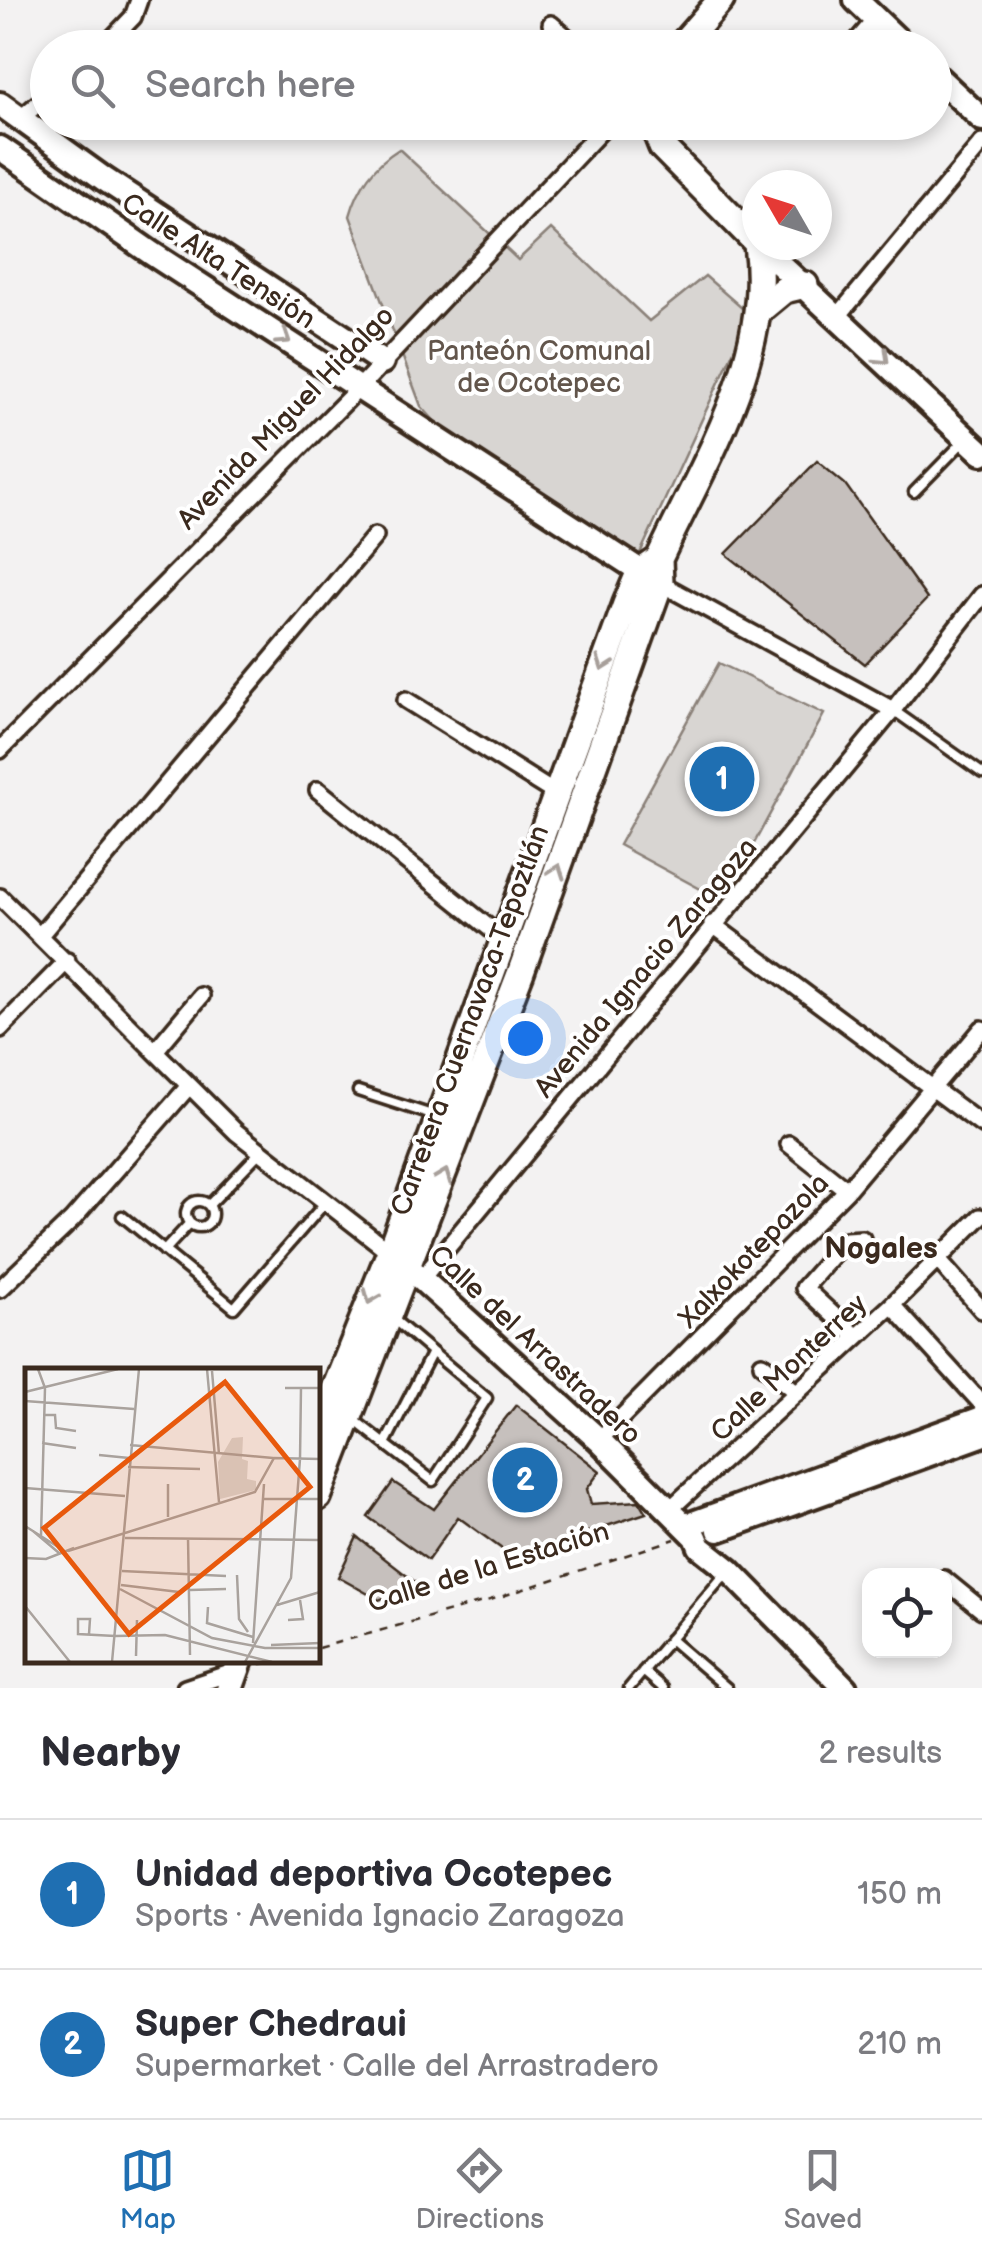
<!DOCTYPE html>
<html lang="en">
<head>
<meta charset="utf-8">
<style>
	:root { --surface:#fff; --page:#f7f7f7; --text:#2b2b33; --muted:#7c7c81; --line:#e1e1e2; --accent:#1f6fb2 }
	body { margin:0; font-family:"Balsamiq Sans",sans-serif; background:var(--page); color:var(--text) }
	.controls { position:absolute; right:30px; bottom:30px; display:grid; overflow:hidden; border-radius:20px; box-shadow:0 5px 15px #0003 }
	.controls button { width:90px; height:90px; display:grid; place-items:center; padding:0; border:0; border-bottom:2px solid var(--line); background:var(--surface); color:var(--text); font:50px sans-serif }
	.compass { position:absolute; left:742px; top:170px; width:90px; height:90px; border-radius:50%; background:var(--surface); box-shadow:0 5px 15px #0003; rotate:309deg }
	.you { position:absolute; left:525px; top:1038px; width:35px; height:35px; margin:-25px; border:8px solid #fff; border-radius:50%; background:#1a73e8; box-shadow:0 0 0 15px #1a73e833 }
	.badge { display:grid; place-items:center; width:65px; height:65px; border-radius:50%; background:var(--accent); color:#fff; font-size:32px; font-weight:700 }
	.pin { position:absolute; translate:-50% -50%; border:5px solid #fff; box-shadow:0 2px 10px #0006 }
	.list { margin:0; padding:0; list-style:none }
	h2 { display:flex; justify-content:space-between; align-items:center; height:130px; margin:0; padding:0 40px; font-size:42px }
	h2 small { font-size:32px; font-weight:400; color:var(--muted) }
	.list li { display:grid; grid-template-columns:65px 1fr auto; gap:30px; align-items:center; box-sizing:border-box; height:150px; padding:0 40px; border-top:2px solid var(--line) }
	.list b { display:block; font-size:38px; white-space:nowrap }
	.list p { margin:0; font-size:32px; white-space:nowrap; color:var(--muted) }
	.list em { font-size:32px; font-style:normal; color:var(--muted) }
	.icon { flex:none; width:55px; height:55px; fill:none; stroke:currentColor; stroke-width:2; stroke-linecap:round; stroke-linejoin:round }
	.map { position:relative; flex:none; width:982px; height:1688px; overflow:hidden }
	.search { position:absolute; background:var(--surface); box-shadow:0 5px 15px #0003; left:30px; right:30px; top:30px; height:110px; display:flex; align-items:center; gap:25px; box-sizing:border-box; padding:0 35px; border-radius:55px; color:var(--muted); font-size:38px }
	.sheet { height:430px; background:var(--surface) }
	nav { display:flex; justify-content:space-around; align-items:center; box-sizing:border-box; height:140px; border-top:2px solid var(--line); background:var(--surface); font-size:28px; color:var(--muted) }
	nav a { display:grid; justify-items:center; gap:5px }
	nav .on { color:var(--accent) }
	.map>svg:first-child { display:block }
	.green { fill:#d8d5d2; stroke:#8a8078; stroke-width:2.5 }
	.building { fill:#c6c0bd; stroke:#3b2a1e; stroke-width:2.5 }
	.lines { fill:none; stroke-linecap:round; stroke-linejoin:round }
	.lane-casing { stroke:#3b2a1e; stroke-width:15 }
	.street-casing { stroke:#3b2a1e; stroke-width:22 }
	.secondary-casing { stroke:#3b2a1e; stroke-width:30 }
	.primary-casing { stroke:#3b2a1e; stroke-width:32 }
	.path { stroke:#3b2a1e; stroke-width:2.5; stroke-dasharray:8 8; stroke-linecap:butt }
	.lane { stroke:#fff; stroke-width:8 }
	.street { stroke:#fff; stroke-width:15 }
	.secondary { stroke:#fff; stroke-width:22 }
	.primary { stroke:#fff; stroke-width:25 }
	.oneway { stroke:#a79f9a }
	.labels { text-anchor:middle; stroke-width:8; stroke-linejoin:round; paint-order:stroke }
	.street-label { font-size:28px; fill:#3b2a1e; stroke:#fff }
	.park-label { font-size:28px; fill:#62554b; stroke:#fff }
	.neighbourhood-label { font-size:30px; font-weight:bold; fill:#3b2a1e; stroke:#fff }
	.inset-road { fill:none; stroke:#a9a29d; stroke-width:2.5 }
	.view { fill:#e8590c; fill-opacity:0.15; stroke:#e8590c; stroke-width:5 }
	.inset-edge { fill:none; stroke:#3b2a1e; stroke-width:5 }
</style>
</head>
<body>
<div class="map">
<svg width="982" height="1688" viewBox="0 0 982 1688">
	<rect width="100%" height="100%" fill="#f3f2f2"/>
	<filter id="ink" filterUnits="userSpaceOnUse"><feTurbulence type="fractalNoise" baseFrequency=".01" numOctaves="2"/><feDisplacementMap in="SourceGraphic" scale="20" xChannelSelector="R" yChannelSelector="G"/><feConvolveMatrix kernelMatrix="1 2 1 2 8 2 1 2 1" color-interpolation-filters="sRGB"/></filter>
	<g filter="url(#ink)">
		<path class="green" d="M399,149L518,260L551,229L649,321L705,276L750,315L637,560L441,428L421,406L350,216C358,187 373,165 399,149Z
			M719,663L824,714L723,901L619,845Z"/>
		<path class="building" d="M817,461L845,484L927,599L865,664L726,554Z
			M516,1405L600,1471L587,1489L591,1504L639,1501L646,1513L513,1557L458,1517L428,1560L368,1517L393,1482L434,1509Z
			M357,1537L419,1585L379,1600L338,1577Z"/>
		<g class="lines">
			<g class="lane-casing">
				<path id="lane" d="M914,492L963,442
					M893,710L982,773
					M358,1091L435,1116
					M186 1214a13 13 0 1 1 26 0a13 13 0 1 1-26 0Z
					M209,1205L260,1152
					M122,1216L234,1308L324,1204
					M164,1251L189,1224
					M353,1419L385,1444L432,1352L392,1318
					M385,1444L433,1481L487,1398L432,1352
					M670,1639L727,1688
					M643,1671L663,1688
					M629,1688L726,1573"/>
			</g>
			<g class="street-casing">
				<path id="street" d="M551,24L579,48
					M103,48L133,17L139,0
					M851,48L876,19
					M21,118L48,95
					M839,315L982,143
					M660,583L893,710
					M406,700L556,794
					M0,750L360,387L609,122
					M318,790L503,939
					M0,897L236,1132L390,1252
					M712,924L982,1125
					M41,934L375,536
					M0,1029L67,961
					M155,1051L201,996
					M789,1144L847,1190
					M938,1260L982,1310
					M423,1277L893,710L982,595
					M0,1289L72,1220L189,1086
					M892,1305L982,1404
					M857,1337L804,1288L846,1240L862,1239
					M762,1364L797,1393
					M599,1440L847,1190L982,1029
					M669,1510L892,1305L980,1217
					M944,1579L982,1610
					M185,1688L236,1671"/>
			</g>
			<g class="secondary-casing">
				<path id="secondary" d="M856,0L906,48
					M934,74L982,119
					M0,104L104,179L382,362
					M0,148L151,253L656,581
					M759,245L982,453
					M397,1257L599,1440L696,1537L700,1547L729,1570L845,1688
					M685,1526L982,1418
					M719,1530L982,1435"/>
			</g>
			<g class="primary-casing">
				<path id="primary" d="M679,48L721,0
					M652,122L662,147L757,243
					M761,309L784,290L805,285
					M318,1431L390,1252L626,604L639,573L659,559C704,462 773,355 757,245
					M318,1497L520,974L660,583L659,559
					M230,1688L240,1660"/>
			</g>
			<path class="path" d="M318,1648L497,1598L675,1539
				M261,1664L275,1660"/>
			<use href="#lane" class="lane"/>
			<use href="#street" class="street"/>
			<use href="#secondary" class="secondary"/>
			<use href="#primary" class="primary"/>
		</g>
		<defs><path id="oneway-chevron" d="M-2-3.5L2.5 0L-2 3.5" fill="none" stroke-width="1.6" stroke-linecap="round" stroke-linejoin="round" transform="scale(2.5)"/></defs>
		<g class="oneway">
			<use href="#oneway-chevron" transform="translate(284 338) rotate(33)"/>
			<use href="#oneway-chevron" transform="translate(883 358) rotate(44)"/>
			<use href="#oneway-chevron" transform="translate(604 664) rotate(110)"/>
			<use href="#oneway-chevron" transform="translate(557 871) rotate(-70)"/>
			<use href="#oneway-chevron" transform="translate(444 1176) rotate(-69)"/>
			<use href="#oneway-chevron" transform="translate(371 1297) rotate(112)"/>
		</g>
	</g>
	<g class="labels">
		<g class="street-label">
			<text transform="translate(219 260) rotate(33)" y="10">Calle Alta Tensión</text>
			<text transform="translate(285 417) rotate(-46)" y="10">Avenida Miguel Hidalgo</text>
			<text transform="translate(645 967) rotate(-50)" y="10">Avenida Ignacio Zaragoza</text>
			<text transform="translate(469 1020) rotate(-70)" y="10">Carretera Cuernavaca-Tepoztlán</text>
			<text transform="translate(753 1250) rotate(-46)" y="10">Xalxokotepazola</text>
			<text transform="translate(536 1344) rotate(43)" y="10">Calle del Arrastradero</text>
			<text transform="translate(788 1367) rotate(-43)" y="10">Calle Monterrey</text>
			<text transform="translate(488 1566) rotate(-17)" y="10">Calle de la Estación</text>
		</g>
		<g class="park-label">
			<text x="539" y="360">Panteón Comunal<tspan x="539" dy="32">de Ocotepec</tspan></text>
		</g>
		<g class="neighbourhood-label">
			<text x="881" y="1258">Nogales</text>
		</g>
	</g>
	<g transform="translate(25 1368)">
		<rect width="295" height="295" fill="#f3f2f2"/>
		<path d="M218,69L217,91L223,93L222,111L231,113V122L195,131L193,94L207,70Z" fill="#d8d5d2"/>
		<path class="inset-road" d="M13,1L20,20L16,168M182,1L194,134M187,3L194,86M260,20H295M0,24L93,1M0,33L109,41M18,47H30L31,60L51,63M17,75L51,80M105,77L248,90M74,87L104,90M275,91L276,20M103,99L175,101M143,116V149M0,120L100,128M239,131H295M0,158L41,184M8,163L34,185M100,170L295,172M163,170L165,287M43,183L230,124L249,90L295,91M0,190L21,191L49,180M97,203L201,208M212,207L214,251L223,264M96,217L154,224M95,221L187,270L240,280H295M165,222L201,221M252,237L295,224M0,238L45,294M183,239L182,255L228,269M263,252L278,251L275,232M64,266L65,251H53V266L90,268L140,267L247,294M228,275L239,116M246,277L295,275M111,288L112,252M87,294L114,1M220,294L266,210L275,91"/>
		<path class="view" d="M200,14L285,119L104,266L19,160Z"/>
		<rect width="295" height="295" class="inset-edge"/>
	</g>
</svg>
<div class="controls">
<button><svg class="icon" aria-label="locate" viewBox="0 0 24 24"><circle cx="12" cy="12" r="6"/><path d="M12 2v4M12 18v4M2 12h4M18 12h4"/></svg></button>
</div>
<svg class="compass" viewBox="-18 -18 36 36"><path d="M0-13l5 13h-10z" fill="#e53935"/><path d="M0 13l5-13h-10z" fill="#7c7c81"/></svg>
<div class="you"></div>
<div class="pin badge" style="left:722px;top:779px">1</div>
<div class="pin badge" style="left:525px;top:1480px">2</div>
<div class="search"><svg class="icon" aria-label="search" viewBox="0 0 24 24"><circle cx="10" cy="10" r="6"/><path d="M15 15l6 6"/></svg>Search here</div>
</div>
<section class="sheet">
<h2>Nearby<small>2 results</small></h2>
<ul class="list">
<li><span class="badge">1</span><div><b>Unidad deportiva Ocotepec</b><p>Sports · Avenida Ignacio Zaragoza</p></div><em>150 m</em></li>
<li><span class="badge">2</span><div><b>Super Chedraui</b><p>Supermarket · Calle del Arrastradero</p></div><em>210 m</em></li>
</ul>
</section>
<nav>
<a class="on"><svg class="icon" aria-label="map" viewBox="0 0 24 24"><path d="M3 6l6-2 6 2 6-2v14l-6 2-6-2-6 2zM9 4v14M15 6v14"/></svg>Map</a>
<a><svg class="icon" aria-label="directions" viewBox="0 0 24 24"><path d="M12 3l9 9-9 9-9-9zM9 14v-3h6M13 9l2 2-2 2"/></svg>Directions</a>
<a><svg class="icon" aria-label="saved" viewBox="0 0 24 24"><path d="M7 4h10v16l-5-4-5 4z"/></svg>Saved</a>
</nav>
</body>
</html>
